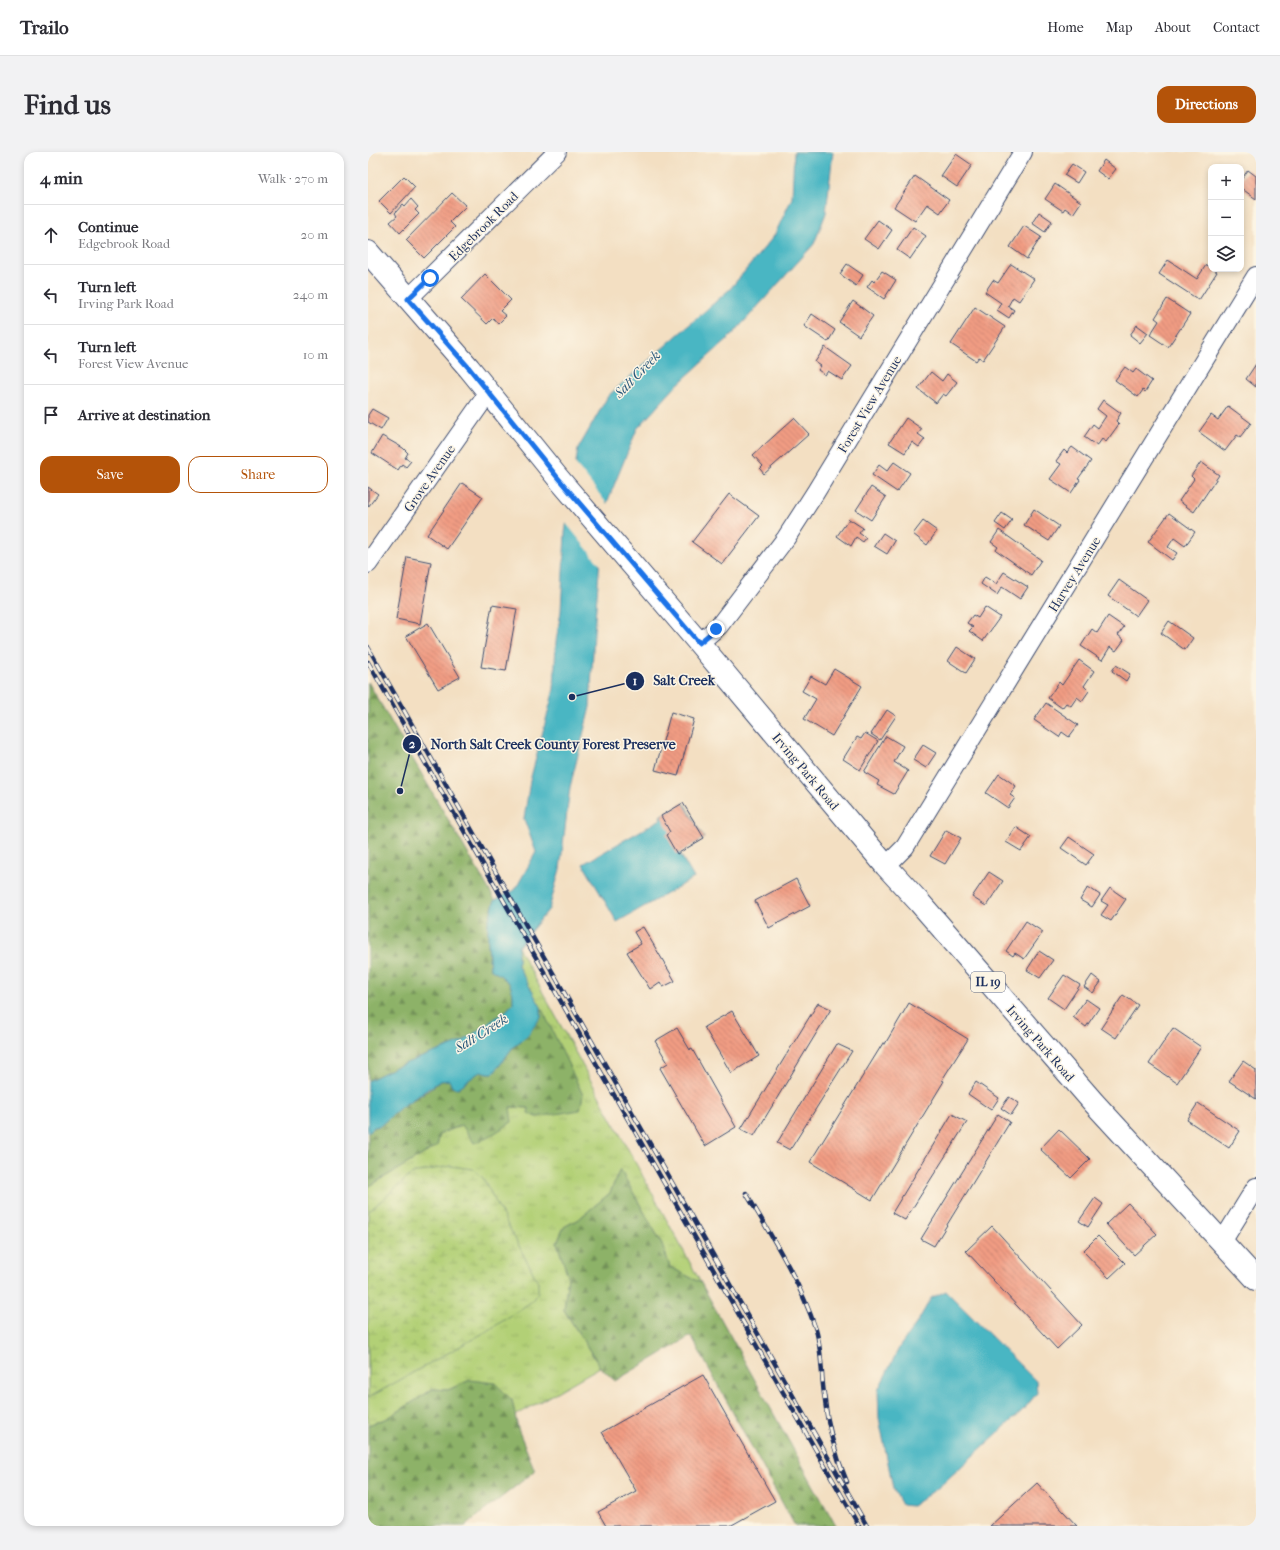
<!DOCTYPE html>
<html lang="en">
<head>
<meta charset="utf-8">
<style>
	:root { --surface:#fff; --page:#f2f2f3; --text:#2b2b33; --muted:#7c7c81; --line:#e1e1e2; --accent:#b45309 }
	body { margin:0; font-family:"IM FELL French Canon",serif; background:var(--page); color:var(--text) }
	.controls { position:absolute; right:12px; top:12px; display:grid; overflow:hidden; border-radius:8px; box-shadow:0 2px 6px #0003 }
	.controls button { width:36px; height:36px; display:grid; place-items:center; padding:0; border:0; border-bottom:1px solid var(--line); background:var(--surface); color:var(--text); font:20px sans-serif }
	.stop { position:absolute; width:12px; height:12px; margin:-9px; border:3px solid #1a73e8; border-radius:50%; background:#fff }
	.stop.end { background:#1a73e8; border-color:#fff; box-shadow:0 1px 4px #0008 }
	.list { margin:0; padding:0; list-style:none }
	h2 { display:flex; justify-content:space-between; align-items:center; height:52px; margin:0; padding:0 16px; font-size:17px }
	h2 small { font-size:13px; font-weight:400; color:var(--muted) }
	.list li { display:grid; grid-template-columns:26px 1fr auto; gap:12px; align-items:center; box-sizing:border-box; height:60px; padding:0 16px; border-top:1px solid var(--line) }
	.list b { display:block; font-size:15px; white-space:nowrap }
	.list p { margin:0; font-size:13px; white-space:nowrap; color:var(--muted) }
	.list em { font-size:13px; font-style:normal; color:var(--muted) }
	.actions { display:flex; gap:8px; padding:12px 16px }
	.actions a { flex:1; padding:9px 0; border:1px solid var(--accent); border-radius:12px; text-align:center; font-size:14px; color:var(--accent) }
	.actions .main { background:var(--accent); color:#fff }
	.icon { flex:none; width:22px; height:22px; fill:none; stroke:currentColor; stroke-width:2; stroke-linecap:round; stroke-linejoin:round }
	.map { position:relative; flex:none; width:888px; height:1374px; overflow:hidden; border-radius:12px }
	header { display:flex; align-items:center; gap:24px; box-sizing:border-box; height:56px; padding:0 20px; background:var(--surface); border-bottom:1px solid var(--line) }
	header strong { font-size:19px }
	nav { display:flex; gap:22px; margin-inline-start:auto; font-size:14px }
	.intro { display:flex; align-items:center; justify-content:space-between; box-sizing:border-box; height:96px; padding:0 24px }
	h1 { margin:0; font-size:28px }
	.button { padding:10px 18px; border-radius:12px; background:var(--accent); color:#fff; font-size:14px; font-weight:700 }
	main { display:flex; gap:24px; padding:0 24px }
	aside { flex:1; background:var(--surface); border-radius:12px; box-shadow:0 2px 6px #0003 }
	.map>svg:first-child { display:block }
	.grass { fill:url(#grass-tufts); stroke:#66806a }
	.forest { fill:url(#forest-firs); stroke:#547062 }
	.wetland { fill:url(#wetland-marsh); stroke:#66806a }
	.water { fill:#48b6c3; stroke:#327290 }
	.pier { fill:#f3dfc2 }
	.building { fill:url(#building-back-hatch) }
	.lines { fill:none; stroke-linecap:round; stroke-linejoin:round }
	.minor-casing { stroke:#3b496d; stroke-width:20 }
	.major-casing { stroke:#3b496d; stroke-width:24 }
	.minor { stroke:#fff; stroke-width:18 }
	.major { stroke:#fff; stroke-width:22 }
	.rail-casing { stroke:#1b2f5e; stroke-width:4.5 }
	.rail { stroke:#fcf5e5; stroke-width:3; stroke-dasharray:9; stroke-linecap:butt }
	.route { stroke:#1a73e8; stroke-width:5 }
	.labels { text-anchor:middle; stroke-width:3; stroke-linejoin:round; paint-order:stroke }
	.shield { fill:#fcf5e5; stroke:#5e6a86; stroke-width:1 }
	.shield-label { font-size:12px; font-weight:bold; fill:#1b2f5e }
	.street-label { font-size:13px; fill:#1b2f5e; stroke:#fcf5e5 }
	.water-label { font-size:14px; font-style:italic; fill:#28587c; stroke:#fcf5e5 }
	.leader { fill:none; stroke:#1b2f5e; stroke-width:1.5 }
	.callout-dot { fill:#1b2f5e; stroke:#fcf5e5; stroke-width:1.5 }
	.mark-label { font-size:12px; text-anchor:middle; font-weight:bold; fill:#fff }
	.callout-label { font-size:14px; text-anchor:middle; font-weight:bold; fill:#1b2f5e; stroke:#fcf5e5; stroke-width:3; stroke-linejoin:round; paint-order:stroke }
</style>
</head>
<body>
<header>
<strong>Trailo</strong>
<nav><a>Home</a><a>Map</a><a>About</a><a>Contact</a></nav>
</header>
<div class="intro"><h1>Find us</h1><a class="button">Directions</a></div>
<main>
<aside>
<h2>4 min<small>Walk · 270 m</small></h2>
<ul class="list">
<li><svg class="icon" aria-label="ahead" viewBox="0 0 24 24"><path d="M12 20V5M6 11l6-6 6 6"/></svg><div><b>Continue</b><p>Edgebrook Road</p></div><em>20 m</em></li>
<li><svg class="icon" aria-label="left" viewBox="0 0 24 24"><path d="M17 20v-9H6M10 6l-5 5 5 5"/></svg><div><b>Turn left</b><p>Irving Park Road</p></div><em>240 m</em></li>
<li><svg class="icon" aria-label="left" viewBox="0 0 24 24"><path d="M17 20v-9H6M10 6l-5 5 5 5"/></svg><div><b>Turn left</b><p>Forest View Avenue</p></div><em>10 m</em></li>
<li><svg class="icon" aria-label="arrive" viewBox="0 0 24 24"><path d="M6 21V4h12l-3 4 3 4H6"/></svg><div><b>Arrive at destination</b></div></li>
</ul>
<div class="actions"><a class="main">Save</a><a>Share</a></div>
</aside>
<div class="map">
<svg width="888" height="1374" viewBox="0 0 888 1374">
	<defs>
		<pattern id="grass-tufts" width="24" height="20" patternUnits="userSpaceOnUse"><rect width="24" height="20" fill="#b2d076"/><path d="M3 7l-1-3M5 7V3M7 7l1-3M15 17l-1-3M17 17v-4M19 17l1-3" fill="none" stroke="#98b368"/></pattern>
		<pattern id="forest-firs" width="22" height="20" patternUnits="userSpaceOnUse"><rect width="22" height="20" fill="#8db267"/><path d="M5 1l3.5 6h-7zM16 11l3.5 6h-7z" fill="#729158"/></pattern>
		<pattern id="wetland-marsh" width="20" height="14" patternUnits="userSpaceOnUse"><rect width="20" height="14" fill="#b2d076"/><path d="M1 5h8M5 5V1M11 12h8M15 12V8" fill="none" stroke="#98b368"/></pattern>
		<pattern id="building-back-hatch" width="6" height="6" patternUnits="userSpaceOnUse"><rect width="6" height="6" fill="#f19c83"/><path d="M-1 5l2 2M0 0l6 6M5-1l2 2" fill="none" stroke="#c2806e"/></pattern>
	</defs>
	<rect width="100%" height="100%" fill="#fcf5e5"/>
	<filter id="ink" filterUnits="userSpaceOnUse"><feTurbulence type="fractalNoise" baseFrequency=".025" numOctaves="2"/><feDisplacementMap in="SourceGraphic" scale="8" xChannelSelector="R" yChannelSelector="G"/><feConvolveMatrix kernelMatrix="1 2 1 2 8 2 1 2 1" color-interpolation-filters="sRGB"/></filter>
	<filter id="wash" filterUnits="userSpaceOnUse"><feTurbulence type="fractalNoise" baseFrequency=".012" numOctaves="4" result="noise"/><feDisplacementMap in="SourceGraphic" scale="16" xChannelSelector="R" yChannelSelector="G"/><feGaussianBlur stdDeviation="0.9" result="paint"/><feColorMatrix in="noise" values="0 0 0 0 0 0 0 0 0 0 0 0 0 0 0 0 0 1.4 0 .05"/><feComposite in="paint" operator="in"/></filter>
	<g filter="url(#wash)">
		<rect width="100%" height="100%" fill="#f3dfc2"/>
		<path class="grass" d="M150,795L333,1131L302,1115L294,1092L252,1017L242,1041L212,1066L196,1075L189,1091L200,1124L196,1158L232,1215L147,1264L144,1248L102,1228L80,1238L65,1237L20,1266L0,1273V1035L69,994L72,982L142,955L161,956L169,965L173,855L150,814Z"/>
		<path class="forest" d="M0,530L127,748L120,770V791L122,817L132,823L142,832L145,842V851L139,858L94,890L28,915L0,929Z
			M173,855L215,943L212,958L169,965L160,961L161,956L142,955L144,970L119,986L106,991L94,973L72,982L69,994L0,1035V981L7,975L12,974L33,955L61,938L72,929L82,928L90,936L113,919L119,921H126L145,895L159,884L173,865Z
			M252,1017L294,1092L302,1115L333,1131L468,1374H427L323,1184L247,1229L232,1215L196,1158L200,1124L189,1091L196,1075L212,1066L242,1041Z
			M102,1228L127,1231L144,1248L150,1277L167,1319L97,1374H0V1273L20,1266L65,1237L80,1238Z"/>
		<path class="wetland" d="M82,1014L105,1017L115,1026L170,1130V1140L163,1150L121,1178L0,1246V1060L45,1021Z"/>
		<path class="water" d="M426,0H465L458,61L446,92L364,183L309,233L269,277L236,358L226,480L222,555L202,635L192,717L181,757L150,795V814L173,855V865L159,884L145,895L126,921H119L113,919L90,936L84,935L81,928L72,929L33,955L12,974L6,975L0,981V929L28,915L94,890L139,858L145,851V842L142,832L132,823L122,817L120,791V770L127,748L147,738L168,700L156,667L162,629L186,537L188,489L193,459L197,381L210,297L240,244L362,137L406,84L424,46Z
			M316,651L336,686L311,700L326,726L249,770L215,712L293,667L292,664Z
			M578,1139L668,1229L669,1241L657,1256L571,1335L544,1354L534,1353L525,1336L511,1266L510,1238L532,1194L550,1169L563,1146Z"/>
		<path class="pier" d="M206,310L240,353L238,358L233,414L197,370Z"/>
		<g id="blocks">
			<path class="building" d="M588,2L604,13L589,35L573,24Z
				M736,8L748,17L740,27L729,19Z
				M704,12L716,20L709,31L696,23Z
				M880,18L888,24V47L873,36V28Z
				M36,24L47,35L23,61L11,49Z
				M547,24L581,48L572,61L559,52L547,69L526,55Z
				M687,32L713,50L705,62L697,56L695,59L677,47Z
				M84,41L98,54L82,70L87,75L56,106L38,88Z
				M43,47L50,55L47,58L51,62L32,81L22,70L29,64L27,61L35,52L37,54Z
				M671,60L684,69L677,80L664,71Z
				M510,68L524,78L511,97L496,87Z
				M656,74L673,85L659,107L642,95Z
				M545,75L558,84L542,107L529,98Z
				M800,108L829,127L838,113L849,120L831,148L791,122Z
				M479,112L495,123L488,134L472,122Z
				M643,112L666,127L651,149L645,145L640,154L646,158L641,166L629,158L633,151L617,140L625,128L630,131Z
				M514,119L528,128L516,147L499,135L504,128L506,130Z
				M117,122L143,148L132,159L138,164L130,172L125,166L119,172L93,147Z
				M799,147L822,162L800,195L782,183L791,169L787,166Z
				M485,149L505,164L491,184L471,170Z
				M607,155L637,175L615,208L611,205L608,209L583,192Z
				M444,162L467,178L460,190L436,174Z
				M769,173L780,181L772,191L762,183Z
				M457,195L484,214L474,228L460,219L457,223L450,218L453,214L447,210Z
				M888,212V235L878,227Z
				M757,215L765,221L768,217L784,229L777,240L775,238L770,245L747,228Z
				M563,220L574,229L579,222L589,230L578,244L575,242L568,251L550,237Z
				M735,248L753,261L748,269L751,272L738,290L734,287L729,294L716,285L725,272L730,276L738,264L729,257Z
				M860,254L883,271L872,285L869,283L857,299L831,280L843,263L850,268Z
				M4,257L20,266L13,278L0,270V263Z
				M426,266L441,282L396,322L392,317L395,314L385,303Z
				M538,266L554,277L550,282L557,287L551,295L544,290L537,301L521,291Z
				M14,284L35,296L40,301L37,306L43,309L38,315L34,312L30,318L4,301Z
				M704,295L723,309L710,327L712,328L703,341L682,327L693,312L688,309L696,298L699,301Z
				M526,310L542,321L529,340L504,323L511,313L519,319Z
				M833,310L851,323L826,360L811,349L826,327L823,324Z
				M94,331L115,345L79,397L59,383Z
				M0,335L10,342L0,355Z
				M503,335L518,345L503,368L488,358Z
				M361,342L391,364L354,412L324,390Z
				M666,357L691,374L681,389L656,373Z
				M634,361L644,368L637,378L627,371Z
				M801,361L827,380L817,394L806,386L800,395L809,401L804,408L780,390Z
				M481,367L495,376L491,381L498,386L495,390L488,385L483,394L469,384Z
				M555,369L569,379L559,393L545,382Z
				M631,378L673,408L663,423L628,398L630,395L623,390Z
				M515,381L527,389L519,402L506,394Z
				M39,405L63,410L52,472L28,467Z
				M636,420L660,435L652,447L634,435L629,443L613,432L617,425L628,432Z
				M751,428L779,448L768,464L740,444Z
				M124,453L149,457L138,519L113,515Z
				M617,455L632,465L615,489L601,479L605,475L599,471L605,463L610,466Z
				M740,464L756,475L750,483L756,488L748,499L742,495L734,508L713,494L724,477L729,481Z
				M801,469L825,486L817,498L793,481Z
				M60,471L92,525L70,537L38,484Z
				M589,495L607,507L598,521L580,509Z
				M711,508L726,519L716,534L721,539L714,549L709,545L703,554L698,551L694,556L680,546L691,530L694,533Z
				M748,513L762,522L758,529L744,519Z
				M466,517L494,534L464,584L436,567L448,547L434,539L443,524L457,532Z
				M678,551L710,573L701,585L694,580L691,585L666,568Z
				M519,558L528,564L512,588L503,582Z
				M303,560L326,567L310,624L287,618Z
				M497,581L510,589L492,618L475,607L489,585L493,587Z
				M518,584L535,594L526,610L540,619L526,642L509,633L511,629L496,620Z
				M555,593L568,601L558,616L545,608Z
				M631,622L648,634L642,643L647,646L640,656L618,641Z
				M315,651L336,686L309,702L298,683L302,680L293,664Z
				M648,675L663,685L653,699L638,690Z
				M578,678L593,686L577,712L562,704Z
				M701,685L726,702L718,713L693,696Z
				M621,720L635,729L618,754L604,745Z
				M428,727L442,754L401,776L387,749Z
				M720,735L732,743L724,755L712,748Z
				M742,736L758,747L743,769L733,763L740,753L733,749Z
				M658,769L675,780L656,807L647,801L645,804L638,799Z
				M275,775L307,829L295,835L292,830L282,837L259,800L273,792L266,780Z
				M671,799L685,808L672,826L659,818Z
				M696,823L712,833L696,857L680,846Z
				M724,823L733,830L725,841L716,835Z
				M755,843L770,853L748,886L733,876Z
				M718,847L731,856L718,875L705,865Z
				M450,851L463,857L386,984L373,977Z
				M541,851L600,887L574,928L576,929L504,1048L442,1010L515,891L517,892Z
				M364,859L391,904L363,921L336,875Z
				M309,876L322,898L324,897L368,975L337,994L292,916L300,911L287,889Z
				M805,876L833,895L809,931L781,912Z
				M469,892L484,899L422,998L409,991Z
				M875,909L888,918V947L861,929Z
				M608,930L631,946L623,958L600,942Z
				M641,945L651,951L643,963L633,956Z
				M830,951L872,979L861,996L819,968Z
				M584,962L599,970L537,1068L524,1061Z
				M630,962L642,970L566,1094L553,1087Z
				M691,977L722,1007L703,1026L672,997Z
				M727,1046L735,1052L720,1075L711,1069Z
				M760,1051L789,1082L766,1103L738,1072Z
				M624,1074L714,1173L689,1197L598,1099Z
				M730,1084L757,1111L741,1126L715,1099Z
				M335,1223L407,1349L362,1374H238L230,1360L268,1339L234,1280Z
				M669,1331L709,1374H622Z"/>
		</g>
	</g>
	<g filter="url(#ink)">
		<use href="#blocks" fill-opacity="0" stroke="#3b496d" stroke-width="1"/>
		<g class="lines">
			<g class="minor-casing">
				<path id="minor" d="M40,147L189,0
					M0,412L121,240
					M331,491L351,474L418,386L447,341L655,0
					M518,714L537,695L888,124
					M854,1090L888,1035"/>
			</g>
			<g class="major-casing">
				<path id="major" d="M0,100L101,216L190,326L331,491L518,714L552,751L726,951L888,1127"/>
			</g>
			<use href="#minor" class="minor"/>
			<use href="#major" class="major"/>
			<g class="rail-casing">
				<path id="rail" d="M0,495L499,1374
					M0,510L491,1374
					M378,1041C404,1085 432,1129 448,1178C454,1198 453,1221 456,1242C459,1272 467,1302 479,1330"/>
			</g>
			<use href="#rail" class="rail"/>
		</g>
	</g>
	<g class="lines" filter="url(#ink)">
		<path class="route" d="M62,126L40,147L101,216L190,326L331,491L348,477"/>
	</g>
	<g class="labels">
		<rect class="shield" x="603" y="820" width="34" height="20" rx="3"/>
		<g class="shield-label">
			<text x="620" y="834">IL 19</text>
		</g>
		<g class="street-label">
			<text transform="translate(115 74) rotate(-45)" y="5">Edgebrook Road</text>
			<text transform="translate(501 252) rotate(-59)" y="5">Forest View Avenue</text>
			<text transform="translate(61 326) rotate(-55)" y="5">Grove Avenue</text>
			<text transform="translate(706 422) rotate(-58)" y="5">Harvey Avenue</text>
			<text transform="translate(438 619) rotate(50)" y="5">Irving Park Road</text>
			<text transform="translate(673 891) rotate(49)" y="5">Irving Park Road</text>
		</g>
		<g class="water-label">
			<text transform="translate(269 222) rotate(-46)" y="5">Salt Creek</text>
			<text transform="translate(113 881) rotate(-32)" y="5">Salt Creek</text>
		</g>
	</g>
	<path class="leader" d="M204 545L267 529M32 639L44 592"/>
	<g class="callout-dot">
		<circle cx="204" cy="545" r="4"/>
		<circle cx="32" cy="639" r="4"/>
		<circle cx="267" cy="529" r="10"/>
		<circle cx="44" cy="592" r="10"/>
	</g>
	<g class="mark-label">
		<text x="267" y="533">1</text>
		<text x="44" y="596">2</text>
	</g>
	<g class="callout-label">
		<text x="316" y="533">Salt Creek</text>
		<text x="185" y="597">North Salt Creek County Forest Preserve</text>
	</g>
</svg>
<div class="controls">
<button>+</button>
<button>−</button>
<button><svg class="icon" aria-label="layers" viewBox="0 0 24 24"><path d="M12 4l9 5-9 5-9-5zM3 14l9 5 9-5"/></svg></button>
</div>
<div class="stop" style="left:62px;top:126px"></div>
<div class="stop end" style="left:348px;top:477px"></div>
</div>
</main>
</body>
</html>
